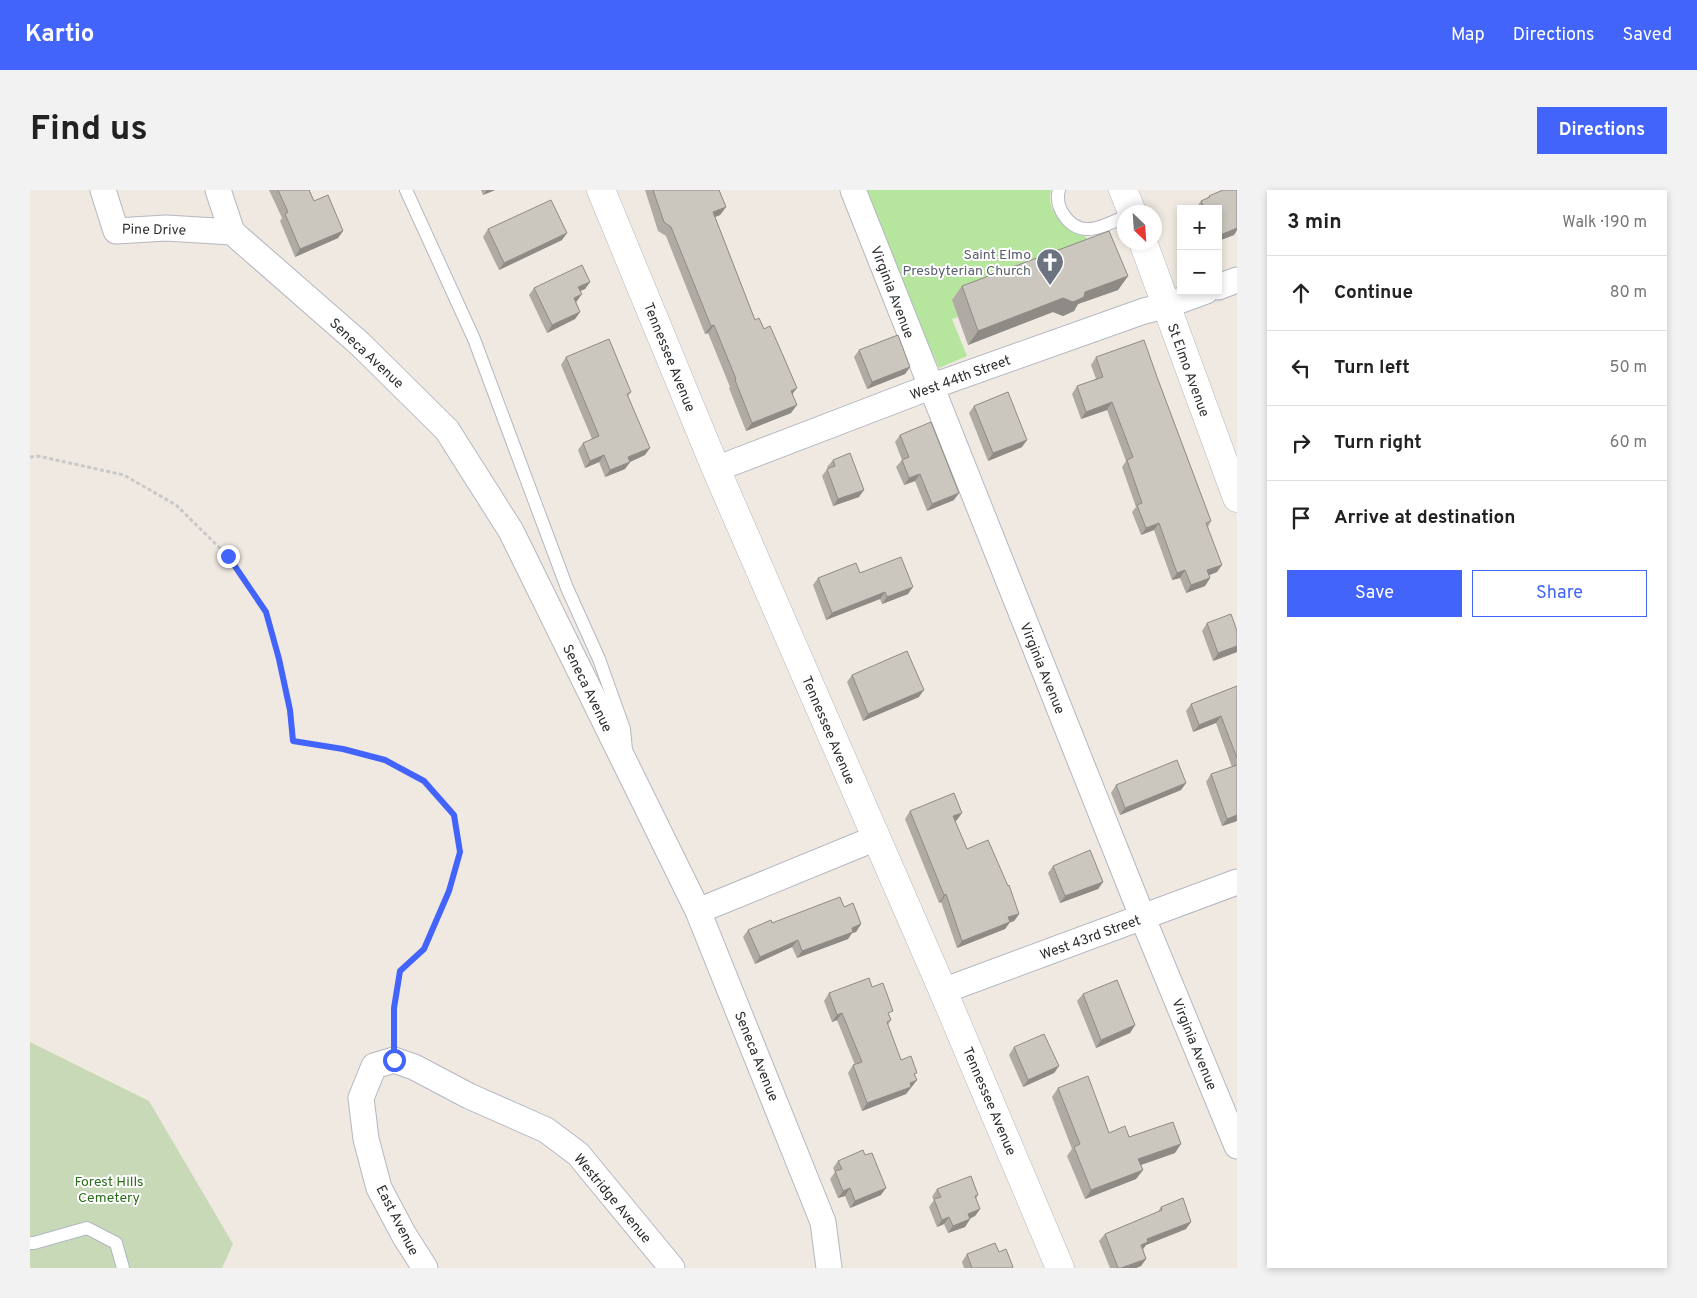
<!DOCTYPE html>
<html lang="en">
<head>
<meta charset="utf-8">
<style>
	:root { --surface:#fff; --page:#f2f2f2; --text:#222; --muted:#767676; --line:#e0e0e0; --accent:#4264fb }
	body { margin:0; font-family:Overpass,sans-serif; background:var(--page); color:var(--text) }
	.controls { position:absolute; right:15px; top:15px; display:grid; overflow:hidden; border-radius:0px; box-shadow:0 2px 8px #0003 }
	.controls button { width:45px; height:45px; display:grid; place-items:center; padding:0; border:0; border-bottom:1px solid var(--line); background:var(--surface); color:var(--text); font:25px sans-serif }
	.compass { position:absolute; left:1087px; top:15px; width:45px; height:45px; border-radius:50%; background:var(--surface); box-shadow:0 2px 8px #0003; rotate:155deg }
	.stop { position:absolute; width:15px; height:15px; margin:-11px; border:4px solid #4264fb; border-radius:50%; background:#fff }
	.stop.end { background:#4264fb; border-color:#fff; box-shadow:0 1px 5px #0008 }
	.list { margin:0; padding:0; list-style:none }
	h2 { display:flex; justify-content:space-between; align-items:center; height:65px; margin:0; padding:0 20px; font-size:21px }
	h2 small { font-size:16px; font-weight:400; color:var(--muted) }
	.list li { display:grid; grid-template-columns:32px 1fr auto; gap:15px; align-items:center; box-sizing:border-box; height:75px; padding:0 20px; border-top:1px solid var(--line) }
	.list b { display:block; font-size:19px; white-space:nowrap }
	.list em { font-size:16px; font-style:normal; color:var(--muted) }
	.actions { display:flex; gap:10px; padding:15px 20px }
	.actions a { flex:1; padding:11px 0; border:1px solid var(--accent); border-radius:0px; text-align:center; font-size:18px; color:var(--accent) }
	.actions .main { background:var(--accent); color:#fff }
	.icon { flex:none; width:28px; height:28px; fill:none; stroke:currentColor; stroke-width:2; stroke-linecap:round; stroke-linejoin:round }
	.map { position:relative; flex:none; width:1207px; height:1078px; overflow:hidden; border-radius:0px }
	header { display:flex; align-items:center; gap:30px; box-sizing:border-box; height:70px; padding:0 25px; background:var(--accent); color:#fff }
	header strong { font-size:24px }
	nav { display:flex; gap:28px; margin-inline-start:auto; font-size:18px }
	.intro { display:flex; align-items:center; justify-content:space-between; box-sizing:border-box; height:120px; padding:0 30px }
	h1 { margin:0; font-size:35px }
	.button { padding:12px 22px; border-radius:0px; background:var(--accent); color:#fff; font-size:18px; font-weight:700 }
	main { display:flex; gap:30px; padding:0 30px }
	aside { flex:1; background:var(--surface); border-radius:0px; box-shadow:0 2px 8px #0003 }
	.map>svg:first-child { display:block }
	.green { fill:#b6e59e }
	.cemetery { fill:#c8d9b8 }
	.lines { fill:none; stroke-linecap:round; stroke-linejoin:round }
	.service-casing { stroke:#b4b7c1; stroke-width:14 }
	.minor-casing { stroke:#b4b7c1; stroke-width:27 }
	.tertiary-casing { stroke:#b4b7c1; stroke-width:29 }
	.secondary-casing { stroke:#b4b7c1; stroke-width:29 }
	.path { stroke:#c9c9c9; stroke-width:3; stroke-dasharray:4 2.5; stroke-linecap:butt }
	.service { stroke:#fff; stroke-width:12 }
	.minor { stroke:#fff; stroke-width:25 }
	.tertiary { stroke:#fff; stroke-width:28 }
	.secondary { stroke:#fff; stroke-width:28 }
	.wall { fill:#afaba4 }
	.shaded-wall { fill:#8e8b86 }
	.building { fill:#cbc7bf; stroke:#8e8b86 }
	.route { stroke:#4264fb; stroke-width:6 }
	.labels { text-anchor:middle; stroke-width:4; stroke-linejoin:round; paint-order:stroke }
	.street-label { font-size:14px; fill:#2e2e2e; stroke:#fff }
	.worship-label { font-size:14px; fill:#5b616d; stroke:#fff; text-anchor:end }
	.park-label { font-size:14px; fill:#2c6e1b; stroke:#fff }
</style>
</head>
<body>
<header>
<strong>Kartio</strong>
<nav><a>Map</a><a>Directions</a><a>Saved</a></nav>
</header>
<div class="intro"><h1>Find us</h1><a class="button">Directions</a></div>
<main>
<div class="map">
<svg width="1207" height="1078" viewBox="0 0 1207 1078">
	<rect width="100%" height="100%" fill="#efe9e1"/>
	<path class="green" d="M830,0H1021C1015,25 1038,37 1056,47L1060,59L922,110L928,127L922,129L937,166L909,178Z"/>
	<path class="cemetery" d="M0,852L119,911L203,1054L192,1078H0Z"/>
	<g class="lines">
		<g class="service-casing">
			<path id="service" d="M376,0L444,149L537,398L569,469L594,539L596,560
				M1029,0C1024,17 1039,39 1057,39C1067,40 1085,31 1094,27
				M0,1053H4L57,1038L86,1053L93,1078"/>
		</g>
		<g class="minor-casing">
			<path id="minor" d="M73,0L86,41L136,38L202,42
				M188,0L202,42L330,154L417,240L481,341L668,721L793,1032L799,1078
				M823,0L1112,726L1207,956
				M1188,97L1207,90
				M686,279L900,197L1114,121L1135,116L1176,101
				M668,721L846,648
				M913,801L1207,692
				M395,1078L374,1045L349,998L336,949L331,908L344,876L364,870L384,877L439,906L516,940L548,964L642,1078"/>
		</g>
		<g class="tertiary-casing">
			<path id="tertiary" d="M571,0L686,279L913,801L1030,1078"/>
		</g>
		<g class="secondary-casing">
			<path id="secondary" d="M1093,0L1102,22
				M1113,52L1207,308"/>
		</g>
		<path class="path" d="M0,267L8,266L94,285L146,315L198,366L236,421L249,469L260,520L263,551L313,559L355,570L394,591L425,625L430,662L419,701L394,759L370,781L363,818L364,847"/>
		<use href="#service" class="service"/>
		<use href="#minor" class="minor"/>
		<use href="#tertiary" class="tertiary"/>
		<use href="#secondary" class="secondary"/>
	</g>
	<path class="wall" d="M239,0H279L284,11L313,41L308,48L265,67L250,31L252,28Z
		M451,0H465L453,5Z
		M615,0H689L696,17L690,25L685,27L725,130L762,204L761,223L716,241L699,198L700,197L678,143L675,144L636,46L628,41Z
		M1193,0H1207V40L1204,45L1188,51V19H1166V18L1171,11L1177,8L1179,6Z
		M458,39L532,50L469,80L453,47Z
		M1098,86L1088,100L1048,114L1044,121L1033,126L1023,122L938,155L922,110L932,96Z
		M560,92L555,99L550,101L547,111L546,112L550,122L545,129L517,143L499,105L504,98Z
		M829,160L880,177L875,184L837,199L824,167Z
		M536,167L601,202L598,206L615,265L600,272L595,279L575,287L569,272L555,278L548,260L553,253L562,249L531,175Z
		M1066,167L1127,187L1181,331L1178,337L1187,382L1179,385L1180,388L1175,396L1156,403L1150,388L1142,390L1124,340L1111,345L1102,322L1106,317L1092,277L1096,271L1077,220L1051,229L1042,204L1047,196L1066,189L1061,175Z
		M944,216L992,257L958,271L939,223Z
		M870,245L924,310L897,321L885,291L874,295L866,277L872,270L865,252Z
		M803,270L829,307L803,316L792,286L798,278L797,277Z
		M830,383L878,404L852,414L850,409L796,430L783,395L788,388Z
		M1177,433L1207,462L1183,471L1172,441Z
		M822,485L889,507L833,531L817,492Z
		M1207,496V631L1192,636L1176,592L1181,584L1202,577L1186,533L1163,542L1156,521L1161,514Z
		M1156,593L1151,600L1090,625L1081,603L1086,595Z
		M880,621L927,630L925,631L937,659L989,724L984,731L980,732L975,739L927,758L911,712L909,713L875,629Z
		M1023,676L1073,692L1068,699L1030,713L1018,683Z
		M814,717L831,734L826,742L822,743L818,749L767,768L762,757L725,774L713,747L718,740L742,733Z
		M842,797L860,826L861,830L858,835L871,870L885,885L887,890L876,904L832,921L818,883L823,875H825L807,830L802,832L794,811L799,803Z
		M1053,804L1105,835L1100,843L1066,858L1047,811Z
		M984,857L1029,876L1024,883L993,897L979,865Z
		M1028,898L1079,943L1099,947L1145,963L1111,975L1113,980L1106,989L1055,1009L1037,966L1042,959L1022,907Z
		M808,971L851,1005L820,1018L815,1006L808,1008L800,989L805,982L803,978Z
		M907,999L948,1005L946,1009L950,1019L945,1026L940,1029L935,1037L918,1043L914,1034L907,1037L899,1017L904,1010L902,1007Z
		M1131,1017L1156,1039L1116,1055L1113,1059L1116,1069L1111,1076L1106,1078H1080L1069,1051L1075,1044L1127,1023Z
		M969,1062L983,1078H934L932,1072L937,1064Z"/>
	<path class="shaded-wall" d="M457,0H465L453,5Z
		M696,17L690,25L677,30L683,22Z
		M1207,38V40L1204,45L1188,51V46Z
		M313,41L308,48L265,67L270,59Z
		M537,43L532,50L469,80L474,73Z
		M1098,86L1088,100L1048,114L1044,121L1033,126L1023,122L938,155L948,141L1033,108L1055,102Z
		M560,92L555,99L543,104L548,97Z
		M552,104L547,111L539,115L544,108Z
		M550,122L545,129L517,143L522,135Z
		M684,135L678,143L675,144L681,136Z
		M880,177L875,184L837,199L842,192Z
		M767,198L761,206V201Z
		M1082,212L1077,220L1051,229L1056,222Z
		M767,215L761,223L716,241L722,233Z
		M997,250L992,257L958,271L963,263Z
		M620,258L615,265L593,275L598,267Z
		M574,265L569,272L555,278L560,271Z
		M600,272L595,279L575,287L580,280Z
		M890,284L885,291L874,295L879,288Z
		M834,300L829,307L803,316L808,309Z
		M929,303L924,310L897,321L902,314Z
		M1129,333L1124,340L1111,345L1116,338Z
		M1192,375L1187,382L1172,388L1177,380Z
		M1155,380L1150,388L1142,390L1147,383Z
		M1180,388L1175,396L1156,403L1161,395Z
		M883,397L878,404L852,414L857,407Z
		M855,402L850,409L796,430L802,423Z
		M1207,456V462L1183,471L1188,463Z
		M894,500L889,507L833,531L838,524Z
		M1191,526L1186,533L1163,542L1169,535Z
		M1156,593L1151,600L1090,625L1095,618Z
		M932,623L927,630L918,634L923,626Z
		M1207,625V631L1192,636L1197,629Z
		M1073,692L1068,699L1030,713L1035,706Z
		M916,704L911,712L909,713L914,705Z
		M989,724L984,731L973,735L978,727Z
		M980,732L975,739L927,758L932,751Z
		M831,734L826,742L822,743L818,749L767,768L772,761L822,738Z
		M768,750L762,757L725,774L730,767Z
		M812,823L807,830L802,832L807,825Z
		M1105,835L1100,843L1066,858L1071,850Z
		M1029,876L1024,883L993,897L998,890Z
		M887,890L876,904L832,921L837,913Z
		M1151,954L1145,963L1102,978L1108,969Z
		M1113,980L1106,989L1055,1009L1061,1000Z
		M820,998L815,1006L808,1008L813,1001Z
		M856,998L851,1005L820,1018L825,1011Z
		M950,1019L945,1026L933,1031L938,1024Z
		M919,1027L914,1034L907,1037L912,1030Z
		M940,1029L935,1037L918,1043L923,1036Z
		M1161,1032L1156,1039L1116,1055L1113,1059L1111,1055L1117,1049Z
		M1116,1069L1111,1076L1106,1078H1091Z"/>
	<path class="building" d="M248,0H279L284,11L298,5L313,41L270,59L255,24L258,22Z
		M623,0H689L696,17L683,22L725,130L729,128L734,139L740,136L755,170L767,198L761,201L767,215L722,233L705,190L706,189L684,135L681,136L641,37L634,32Z
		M1193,0H1207V38L1188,46V19H1175L1171,11L1180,7L1179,6Z
		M521,10L537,43L474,73L458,39Z
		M1079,41L1098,86L1055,102L1054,107L1043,112L1033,108L948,141L932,96Z
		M552,75L560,92L548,97L552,104L544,108L550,122L522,135L504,98Z
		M868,145L880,177L842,192L829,160Z
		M579,149L601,202L597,204L620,258L598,267L600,272L580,280L574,265L560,271L553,253L569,246L536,167Z
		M1114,150L1127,187L1181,331L1176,333L1192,375L1177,380L1180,388L1161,395L1155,380L1147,383L1129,333L1116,338L1107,315L1112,313L1097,270L1103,267L1082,212L1056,222L1047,196L1073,187L1066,167Z
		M978,202L997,250L963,263L944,216Z
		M901,232L929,303L902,314L890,284L879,288L872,270L879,267L870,245Z
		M820,263L834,300L808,309L797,279L805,276L803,270Z
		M871,367L883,397L857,407L855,402L802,423L788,388L826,373L830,383Z
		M1201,424L1207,441V456L1188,463L1177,433Z
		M877,461L894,500L838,524L822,485Z
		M1207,496V568L1191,526L1169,535L1161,514Z
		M1147,570L1156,593L1095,618L1086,595Z
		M1207,575V625L1197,629L1181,584Z
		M924,603L932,623L923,626L937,659L958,650L978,696L979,695L989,724L978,727L980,732L932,751L916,704L914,705L880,621Z
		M1060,660L1073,692L1035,706L1023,676Z
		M810,707L814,717L823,713L831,734L822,738L823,742L772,761L768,750L730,767L718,740L741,730L742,733Z
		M839,788L842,797L853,793L863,821L858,823L861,830L857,832L871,870L881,866L887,883L884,884L887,890L880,893L881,897L837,913L823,875L832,872L812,823L807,825L799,803Z
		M1087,790L1105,835L1071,850L1053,804Z
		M1014,844L1029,876L998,890L984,857Z
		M1058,886L1079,943L1095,936L1099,947L1143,932L1151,954L1108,969L1113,980L1061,1000L1044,957L1050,954L1028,898Z
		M833,960L835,965L842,963L856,998L825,1011L820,998L813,1001L805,981L812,979L808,971Z
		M941,986L948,1005L945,1006L950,1019L938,1024L940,1029L923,1036L919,1027L912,1030L904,1009L911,1007L907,999Z
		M1153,1008L1161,1032L1117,1049L1118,1052L1111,1055L1116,1069L1091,1078H1088L1075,1044L1132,1020L1131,1017Z
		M965,1053L969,1062L976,1059L983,1077L982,1078H942L937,1064Z"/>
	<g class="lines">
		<path class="route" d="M198,366L236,422L249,469L260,520L263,551L313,559L355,570L394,591L424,625L430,662L419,701L394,759L370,781L364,818V870"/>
	</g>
	<defs>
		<g id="church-pin" transform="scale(1.4375)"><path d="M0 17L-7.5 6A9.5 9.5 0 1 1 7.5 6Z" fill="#6b7280" stroke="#fff"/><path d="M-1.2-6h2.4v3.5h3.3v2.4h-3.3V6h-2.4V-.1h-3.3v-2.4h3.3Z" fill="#fff"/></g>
	</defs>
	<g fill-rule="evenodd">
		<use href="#church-pin" x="1020" y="72"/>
	</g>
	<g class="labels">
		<g class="street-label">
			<text transform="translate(124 39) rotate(1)" y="5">Pine Drive</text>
			<text transform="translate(863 102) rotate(69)" y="5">Virginia Avenue</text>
			<text transform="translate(337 163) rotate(43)" y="5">Seneca Avenue</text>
			<text transform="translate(640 167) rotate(68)" y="5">Tennessee Avenue</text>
			<text transform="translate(1159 180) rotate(70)" y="5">St Elmo Avenue</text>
			<text transform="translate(930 187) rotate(-20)" y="5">West 44th Street</text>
			<text transform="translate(1013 478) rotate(68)" y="5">Virginia Avenue</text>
			<text transform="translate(558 498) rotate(64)" y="5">Seneca Avenue</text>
			<text transform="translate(799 540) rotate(67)" y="5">Tennessee Avenue</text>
			<text transform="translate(1060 747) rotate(-20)" y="5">West 43rd Street</text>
			<text transform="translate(1165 854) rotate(68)" y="5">Virginia Avenue</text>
			<text transform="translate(727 866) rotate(68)" y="5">Seneca Avenue</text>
			<text transform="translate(960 911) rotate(67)" y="5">Tennessee Avenue</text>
			<text transform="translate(583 1008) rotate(50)" y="5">Westridge Avenue</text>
			<text transform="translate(368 1030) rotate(63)" y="5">East Avenue</text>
		</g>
		<g class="worship-label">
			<text x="1001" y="69">Saint Elmo<tspan x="1001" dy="16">Presbyterian Church</tspan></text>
		</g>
		<g class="park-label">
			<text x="79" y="996">Forest Hills<tspan x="79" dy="16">Cemetery</tspan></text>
		</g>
	</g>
</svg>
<div class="controls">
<button>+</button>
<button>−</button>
</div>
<svg class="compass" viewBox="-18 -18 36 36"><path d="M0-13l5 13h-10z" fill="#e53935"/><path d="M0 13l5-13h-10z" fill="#767676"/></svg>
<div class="stop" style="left:364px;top:870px"></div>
<div class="stop end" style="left:198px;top:366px"></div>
</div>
<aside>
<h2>3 min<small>Walk · 190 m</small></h2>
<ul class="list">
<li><svg class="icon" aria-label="ahead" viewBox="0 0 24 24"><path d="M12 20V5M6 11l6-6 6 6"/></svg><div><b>Continue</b></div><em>80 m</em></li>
<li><svg class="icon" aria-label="left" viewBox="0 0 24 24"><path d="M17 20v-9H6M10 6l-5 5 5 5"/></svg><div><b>Turn left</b></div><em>50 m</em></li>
<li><svg class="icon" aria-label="right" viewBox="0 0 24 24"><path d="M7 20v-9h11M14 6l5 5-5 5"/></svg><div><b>Turn right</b></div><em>60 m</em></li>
<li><svg class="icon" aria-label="arrive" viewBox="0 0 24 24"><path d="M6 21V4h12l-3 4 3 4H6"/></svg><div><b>Arrive at destination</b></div></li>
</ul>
<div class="actions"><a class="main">Save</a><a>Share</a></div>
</aside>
</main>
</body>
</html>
